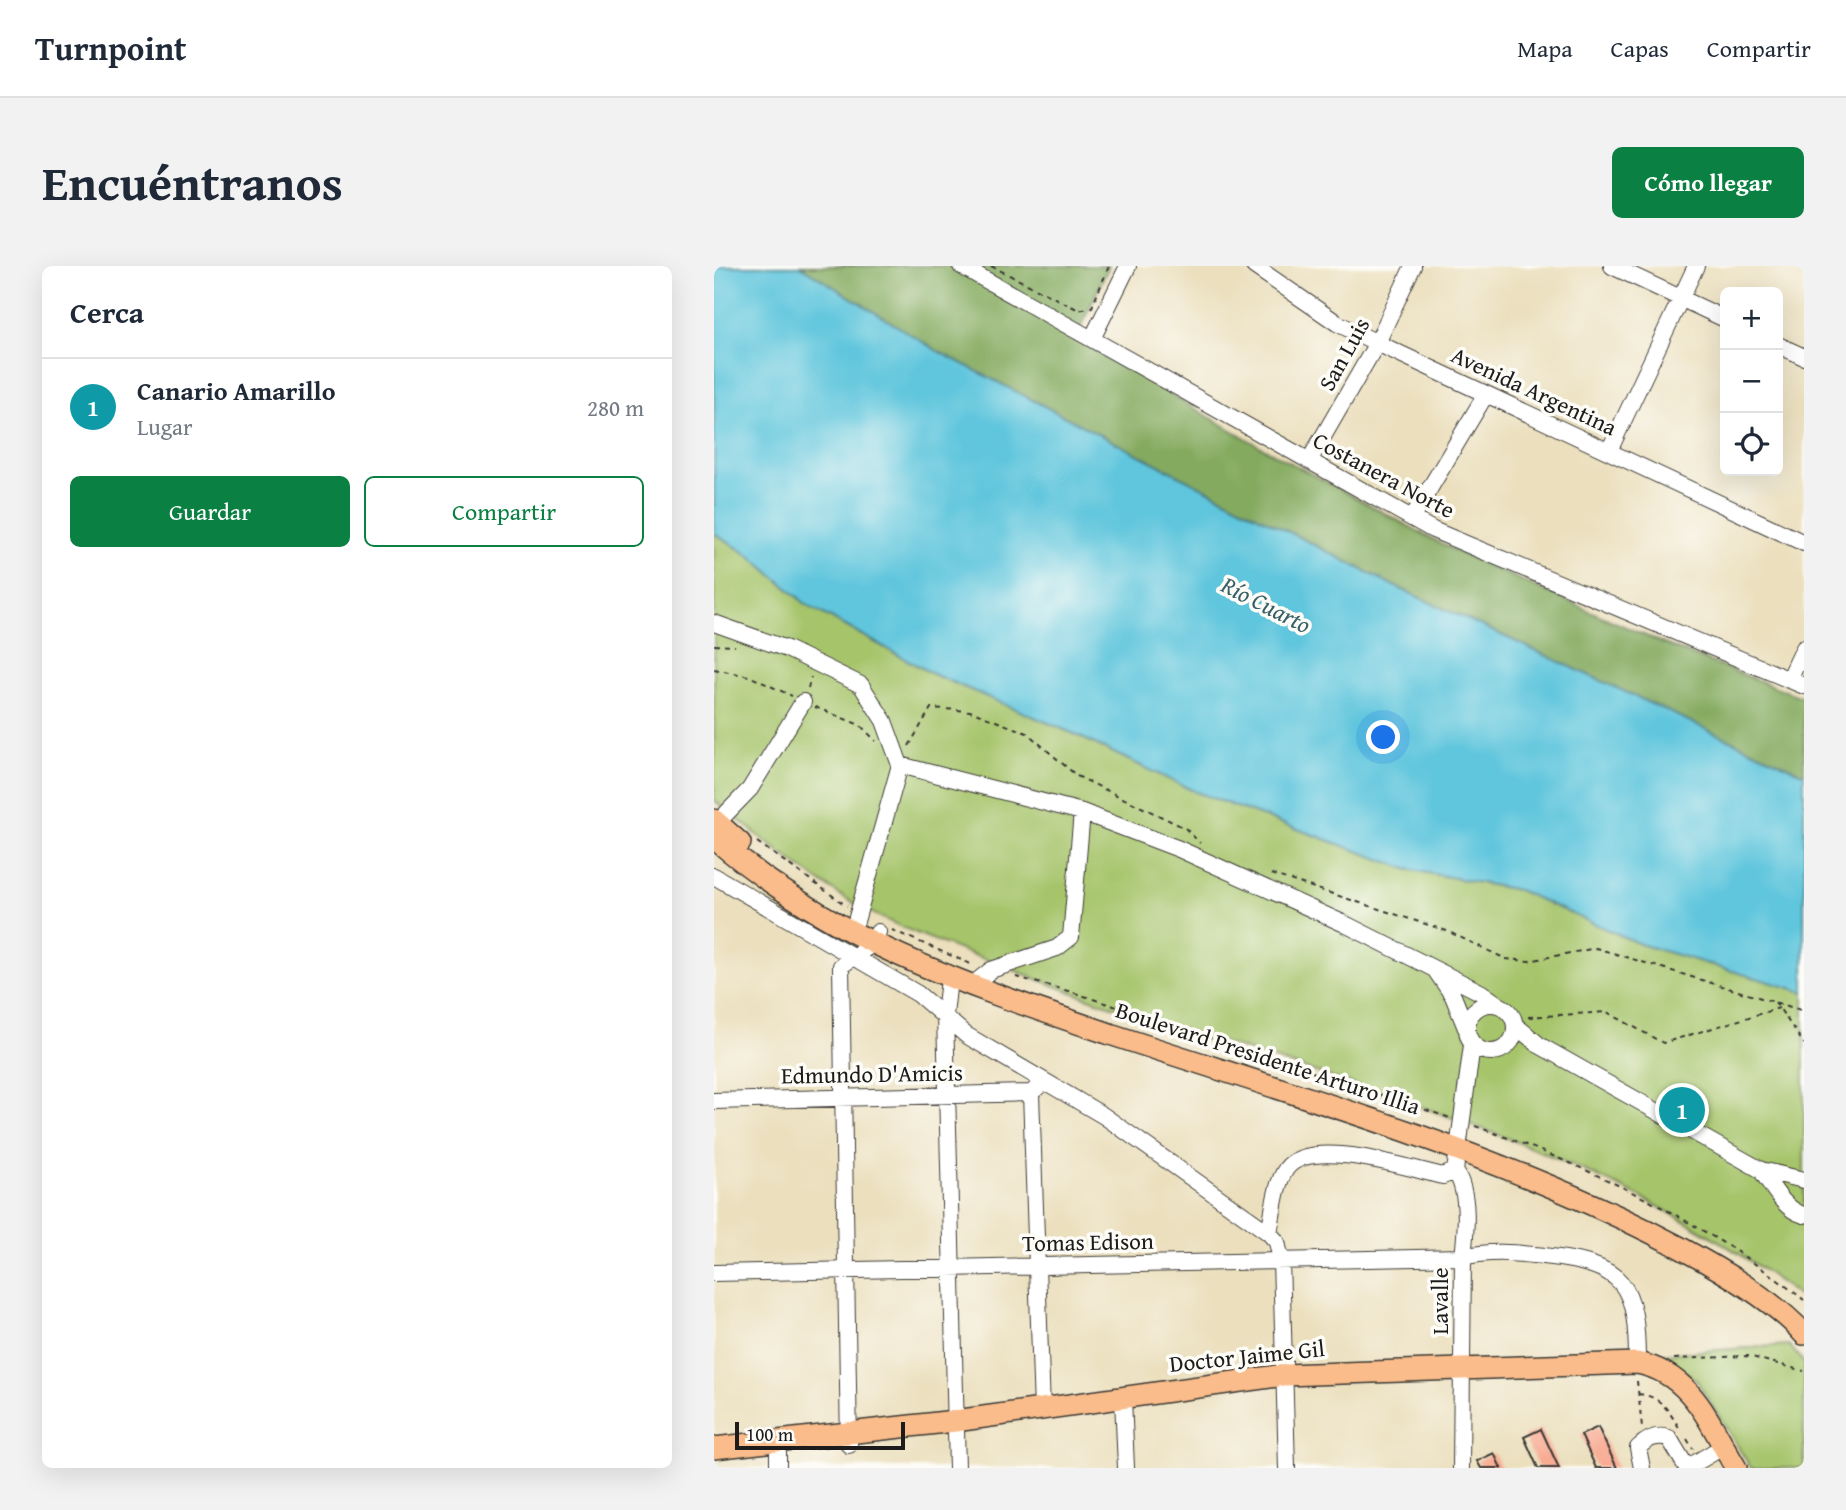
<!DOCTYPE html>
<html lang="es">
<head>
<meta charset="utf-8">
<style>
	:root { --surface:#fff; --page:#f2f2f3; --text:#1f2937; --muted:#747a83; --line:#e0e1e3; --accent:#0b8043 }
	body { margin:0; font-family:"Gentium Book Plus",serif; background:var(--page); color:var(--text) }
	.controls { position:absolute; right:21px; top:21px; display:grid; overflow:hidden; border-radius:10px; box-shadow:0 7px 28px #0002 }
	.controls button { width:63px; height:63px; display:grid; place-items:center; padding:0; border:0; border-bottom:2px solid var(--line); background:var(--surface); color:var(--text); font:35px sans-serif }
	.scale { position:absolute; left:21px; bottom:18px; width:170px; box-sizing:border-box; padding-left:7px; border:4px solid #1c1c1c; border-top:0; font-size:19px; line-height:24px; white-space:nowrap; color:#1c1c1c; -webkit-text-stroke:5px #fdfcf7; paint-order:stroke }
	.you { position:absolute; left:670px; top:472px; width:24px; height:24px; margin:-18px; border:5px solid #fff; border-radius:50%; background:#1a73e8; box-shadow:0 0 0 10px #1a73e833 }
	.badge { display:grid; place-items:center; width:46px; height:46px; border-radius:50%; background:var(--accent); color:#fff; font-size:23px; font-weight:700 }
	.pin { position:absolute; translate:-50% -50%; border:4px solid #fff; box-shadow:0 2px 7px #0006 }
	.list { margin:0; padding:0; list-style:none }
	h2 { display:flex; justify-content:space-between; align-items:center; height:91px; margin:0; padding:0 28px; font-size:30px }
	h2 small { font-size:23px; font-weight:400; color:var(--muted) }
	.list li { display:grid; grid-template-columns:46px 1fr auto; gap:21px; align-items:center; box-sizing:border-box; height:98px; padding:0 28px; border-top:2px solid var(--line) }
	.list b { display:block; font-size:26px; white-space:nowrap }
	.list p { margin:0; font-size:23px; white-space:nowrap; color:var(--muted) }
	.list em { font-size:23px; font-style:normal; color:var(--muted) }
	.actions { display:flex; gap:14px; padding:21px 28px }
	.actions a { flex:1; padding:16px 0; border:2px solid var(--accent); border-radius:10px; text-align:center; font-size:24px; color:var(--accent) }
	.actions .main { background:var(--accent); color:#fff }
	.icon { flex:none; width:38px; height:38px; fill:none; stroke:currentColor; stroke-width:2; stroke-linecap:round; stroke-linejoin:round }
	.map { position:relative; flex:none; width:1090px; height:1202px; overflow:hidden; border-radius:10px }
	header { display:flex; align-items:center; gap:42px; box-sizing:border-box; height:98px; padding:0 35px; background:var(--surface); border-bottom:2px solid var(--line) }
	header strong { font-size:33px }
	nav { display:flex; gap:38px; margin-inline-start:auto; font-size:24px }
	.intro { display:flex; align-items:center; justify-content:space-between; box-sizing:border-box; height:168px; padding:0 42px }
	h1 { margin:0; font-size:49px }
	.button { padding:18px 32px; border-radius:10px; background:var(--accent); color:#fff; font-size:24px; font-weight:700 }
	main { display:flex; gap:42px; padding:0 42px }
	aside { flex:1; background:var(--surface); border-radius:10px; box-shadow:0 7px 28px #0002 }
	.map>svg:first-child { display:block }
	.green { fill:#a6c46b; stroke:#617044; stroke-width:2 }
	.forest { fill:#84aa5f; stroke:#50633e; stroke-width:2 }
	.water { fill:#60c6dd; stroke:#3e717c; stroke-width:2 }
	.building { fill:#f8aa93 }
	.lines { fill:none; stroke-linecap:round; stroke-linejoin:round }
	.minor-casing { stroke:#3b3934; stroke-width:18 }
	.major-casing { stroke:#3b3934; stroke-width:24 }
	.path { stroke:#3b3934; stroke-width:2; stroke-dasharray:5 5; stroke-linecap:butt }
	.minor { stroke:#fff; stroke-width:16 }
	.major { stroke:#f9bc8a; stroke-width:21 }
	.labels { text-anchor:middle; stroke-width:7; stroke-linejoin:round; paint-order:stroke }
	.street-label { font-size:23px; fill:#1c1c1c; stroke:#fdfcf7 }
	.water-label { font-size:24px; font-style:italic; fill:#376069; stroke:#fdfcf7 }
</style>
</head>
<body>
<header>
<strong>Turnpoint</strong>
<nav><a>Mapa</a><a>Capas</a><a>Compartir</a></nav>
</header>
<div class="intro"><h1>Encuéntranos</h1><a class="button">Cómo llegar</a></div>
<main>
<aside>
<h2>Cerca<small></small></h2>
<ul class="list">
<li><span class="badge" style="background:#0f9aa8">1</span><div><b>Canario Amarillo</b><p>Lugar</p></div><em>280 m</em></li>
</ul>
<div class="actions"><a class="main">Guardar</a><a>Compartir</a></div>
</aside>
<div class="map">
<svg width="1090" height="1202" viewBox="0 0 1090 1202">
	<rect width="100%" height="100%" fill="#fdfcf7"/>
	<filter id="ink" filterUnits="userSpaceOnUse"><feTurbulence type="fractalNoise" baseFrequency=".0143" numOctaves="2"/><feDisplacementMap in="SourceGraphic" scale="14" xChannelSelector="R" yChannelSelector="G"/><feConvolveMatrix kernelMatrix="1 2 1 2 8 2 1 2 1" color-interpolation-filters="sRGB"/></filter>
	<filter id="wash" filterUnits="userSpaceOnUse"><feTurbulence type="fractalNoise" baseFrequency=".00686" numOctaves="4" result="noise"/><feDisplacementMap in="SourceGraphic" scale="28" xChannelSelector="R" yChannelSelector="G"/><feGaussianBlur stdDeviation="1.57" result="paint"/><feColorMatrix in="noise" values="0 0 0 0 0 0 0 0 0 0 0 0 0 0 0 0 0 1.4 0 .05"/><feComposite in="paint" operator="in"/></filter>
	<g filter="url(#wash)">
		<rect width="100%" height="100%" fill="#ebdfbd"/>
		<path class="green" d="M0,267L38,291L93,339L219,408L358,467L482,526L693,603L804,624L926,678L1090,726V1034C866,858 569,809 310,708C250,684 187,666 131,632C85,603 42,568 0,534Z
			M1075,1079L1090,1097V1202H1037L983,1115L966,1101L933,1089Z"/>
		<path class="forest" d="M86,0H395L361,73L549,182L741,285L950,378L1090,432V508L678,319L225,86Z"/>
		<path class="water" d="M0,0H86L225,86L678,319L1090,508V726L926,678L804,624L693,603L482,526L358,467L219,408L93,339L38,291L0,267Z"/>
		<g id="blocks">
			<path class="building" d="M884,1161L903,1202H882L867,1169Z
				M827,1163L845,1202H824L810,1171Z
				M780,1187L787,1202H767L763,1195Z"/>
		</g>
	</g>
	<g filter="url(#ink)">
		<use href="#blocks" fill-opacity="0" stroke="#3b3934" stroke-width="2"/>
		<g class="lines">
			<g class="minor-casing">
				<path id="minor" d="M247,0L719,264L1090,420
					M540,0L623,57L663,77L1090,277
					M898,0L1011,53
					M378,73L414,0
					M1064,79L1090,91
					M895,185L982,0
					M595,195L663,77L699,0
					M698,252L772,128
					M0,357L73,383L147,419L170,455L186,499L142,655
					M1075,414L1090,382
					M186,499L368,546L465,583L633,659L768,727L785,739
					M3,557L36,523L89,436
					M0,610L204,728L252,769L390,850L555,967L563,976L567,994L573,1202
					M722,705L739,730L752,762
					M235,713L231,749L243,1202
					M257,720L277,704L343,682L357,671L368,546
					M753 762a24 24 0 1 1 48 0a24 24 0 1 1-48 0Z
					M801,759L825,779L1047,904L1090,914
					M0,835L317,827
					M1047,904C1058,920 1070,944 1090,949
					M555,967C559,948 561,919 572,903C595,870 694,902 729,910L741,905
					M0,1007L749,991C777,984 801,987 830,990C910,999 923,1016 923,1097
					M409,1132L412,1202
					M328,1144L317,827L330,816
					M135,1179L127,700L158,678L164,666
					M64,1187V1202
					M747,1202L749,991C752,965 756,927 741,905L758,779
					M928,1202L924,1182C933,1173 942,1168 955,1172L973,1202L1000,1186"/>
			</g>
			<g class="major-casing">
				<path id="major" d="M0,554L26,577
					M0,572C120,676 251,719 399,769C560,822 724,869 879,939C939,966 1047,1019 1090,1068
					M0,1182L241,1155L570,1109L923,1097C978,1107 996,1159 1022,1202"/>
			</g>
			<path class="path" d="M277,0L365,44L378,41L395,0
				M0,379L21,380
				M0,403L35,410L78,430
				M94,422L97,411
				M101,441L146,459L162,475
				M195,480L217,442L256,445L313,467L363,510L471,562L486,577
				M43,576L133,640
				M557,608L733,665L792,693L815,695L882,682L1090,745
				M178,664L259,699
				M302,711L358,726L736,852
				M1061,736L1090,778
				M814,751L893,746L949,777L1065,742
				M761,860C877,901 993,957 1090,1034
				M960,1093L1034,1090L1090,1105
				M923,1115L928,1161
				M924,1128C947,1130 954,1144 966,1163
				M973,1173L979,1183"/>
			<use href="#minor" class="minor"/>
			<use href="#major" class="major"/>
		</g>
	</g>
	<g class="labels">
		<g class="street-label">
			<text transform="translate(630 88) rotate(-61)" y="8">San Luis</text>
			<text transform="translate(820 125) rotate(25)" y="8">Avenida Argentina</text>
			<text transform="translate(670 209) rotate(28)" y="8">Costanera Norte</text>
			<text transform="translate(554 792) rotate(18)" y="8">Boulevard Presidente Arturo Illia</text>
			<text transform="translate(158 808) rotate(-1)" y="8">Edmundo D'Amicis</text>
			<text transform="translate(374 976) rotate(-1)" y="8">Tomas Edison</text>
			<text transform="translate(726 1035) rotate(-90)" y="8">Lavalle</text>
			<text transform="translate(533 1090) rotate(-6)" y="8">Doctor Jaime Gil</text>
		</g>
		<g class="water-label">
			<text transform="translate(552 339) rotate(27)" y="8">Río Cuarto</text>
		</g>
	</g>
</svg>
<div class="controls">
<button>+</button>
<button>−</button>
<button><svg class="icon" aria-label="locate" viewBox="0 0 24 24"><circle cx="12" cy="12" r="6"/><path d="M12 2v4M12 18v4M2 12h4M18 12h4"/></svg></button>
</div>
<div class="scale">100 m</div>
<div class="you"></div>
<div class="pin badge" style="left:968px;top:844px;background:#0f9aa8">1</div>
</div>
</main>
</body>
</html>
